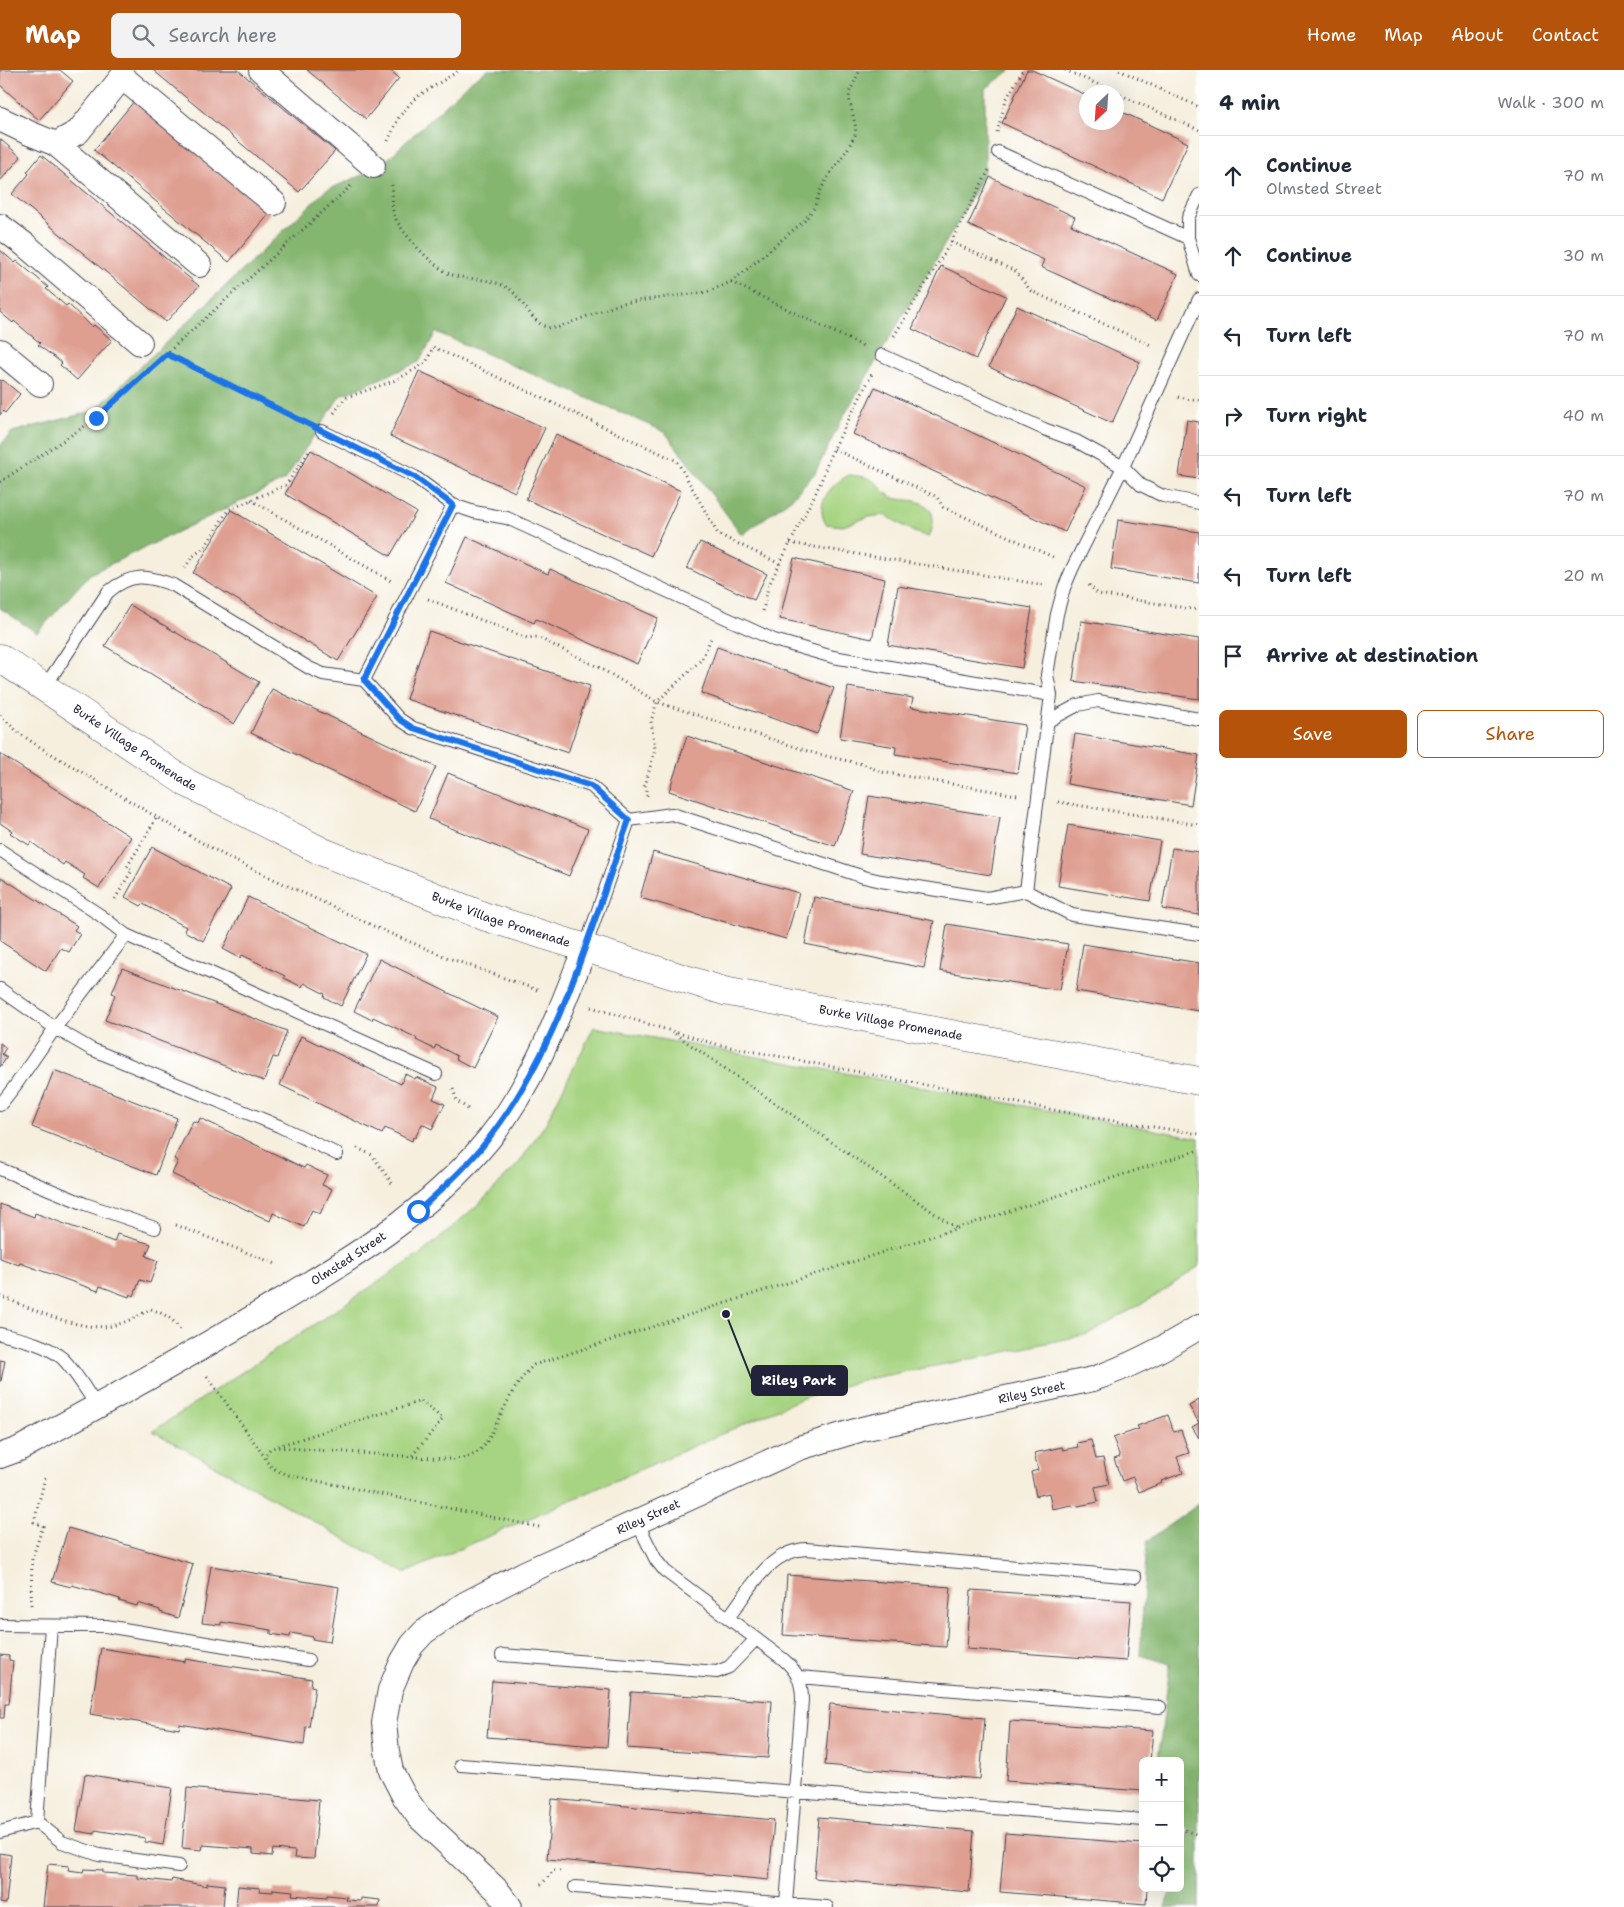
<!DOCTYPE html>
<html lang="en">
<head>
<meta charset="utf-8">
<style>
	:root { --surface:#fff; --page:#f2f2f3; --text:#1f2937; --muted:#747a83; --line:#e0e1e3; --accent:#b45309 }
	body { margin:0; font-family:"Shantell Sans",sans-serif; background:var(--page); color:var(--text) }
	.controls { position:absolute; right:15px; bottom:15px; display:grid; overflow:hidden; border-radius:8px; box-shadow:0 5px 20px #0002 }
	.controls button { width:45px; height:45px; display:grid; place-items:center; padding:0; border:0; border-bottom:1px solid var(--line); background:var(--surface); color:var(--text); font:25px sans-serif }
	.compass { position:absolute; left:1079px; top:15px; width:45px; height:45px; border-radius:50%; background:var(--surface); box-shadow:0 5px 20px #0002; rotate:205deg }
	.stop { position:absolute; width:15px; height:15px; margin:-11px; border:4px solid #1a73e8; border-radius:50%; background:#fff }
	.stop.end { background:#1a73e8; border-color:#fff; box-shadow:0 1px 5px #0008 }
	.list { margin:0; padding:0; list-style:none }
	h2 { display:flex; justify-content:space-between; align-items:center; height:65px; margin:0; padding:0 20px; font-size:21px }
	h2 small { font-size:16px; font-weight:400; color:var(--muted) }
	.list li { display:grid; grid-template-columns:32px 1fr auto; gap:15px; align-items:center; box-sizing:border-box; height:80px; padding:0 20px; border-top:1px solid var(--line) }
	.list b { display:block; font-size:19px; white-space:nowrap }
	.list p { margin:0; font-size:16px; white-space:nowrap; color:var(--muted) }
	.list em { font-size:16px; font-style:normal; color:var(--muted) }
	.actions { display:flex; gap:10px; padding:15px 20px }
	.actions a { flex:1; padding:11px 0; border:1px solid var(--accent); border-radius:8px; text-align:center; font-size:18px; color:var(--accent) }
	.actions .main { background:var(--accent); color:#fff }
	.icon { flex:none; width:28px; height:28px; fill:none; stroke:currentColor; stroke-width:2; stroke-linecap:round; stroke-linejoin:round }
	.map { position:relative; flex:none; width:1199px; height:1837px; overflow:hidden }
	header { display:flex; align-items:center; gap:30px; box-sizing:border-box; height:70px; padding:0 25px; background:var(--accent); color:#fff }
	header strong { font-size:24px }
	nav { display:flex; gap:28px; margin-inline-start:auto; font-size:18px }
	.search { width:350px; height:45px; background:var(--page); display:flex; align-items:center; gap:12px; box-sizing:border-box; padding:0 18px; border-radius:8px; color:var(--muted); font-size:19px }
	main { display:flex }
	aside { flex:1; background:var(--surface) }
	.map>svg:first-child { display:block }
	.green { fill:#a7d482; stroke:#647b5e }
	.forest { fill:#85b670; stroke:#546c56 }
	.building { fill:#de9e90 }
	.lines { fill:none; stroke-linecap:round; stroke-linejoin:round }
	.service-casing { stroke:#424153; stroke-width:14 }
	.minor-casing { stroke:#424153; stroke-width:26 }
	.tertiary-casing { stroke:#424153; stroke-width:29 }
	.path { stroke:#424153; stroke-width:3; stroke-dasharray:1 4; stroke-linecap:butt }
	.service { stroke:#fff; stroke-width:12 }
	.minor { stroke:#fff; stroke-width:24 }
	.tertiary { stroke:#fff; stroke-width:28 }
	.route { stroke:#1a73e8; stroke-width:6 }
	.labels { text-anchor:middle; stroke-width:5; stroke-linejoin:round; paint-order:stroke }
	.street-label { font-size:12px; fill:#22223b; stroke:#fff }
	.leader { fill:none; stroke:#22223b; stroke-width:2 }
	.callout-dot { fill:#22223b; stroke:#fff; stroke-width:2 }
	.callout { fill:#22223b; stroke:#22223b; stroke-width:2 }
	.callout-label { font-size:14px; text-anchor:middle; font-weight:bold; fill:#fff }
</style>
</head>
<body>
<header>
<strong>Map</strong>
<div class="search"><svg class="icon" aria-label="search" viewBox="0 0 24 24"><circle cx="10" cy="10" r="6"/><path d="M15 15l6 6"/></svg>Search here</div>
<nav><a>Home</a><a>Map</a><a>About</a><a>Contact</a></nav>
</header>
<main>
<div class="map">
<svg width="1199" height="1837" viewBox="0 0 1199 1837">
	<rect width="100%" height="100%" fill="#fff"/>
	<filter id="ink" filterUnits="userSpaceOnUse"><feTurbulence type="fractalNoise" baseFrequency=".02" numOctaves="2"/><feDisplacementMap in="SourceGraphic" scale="10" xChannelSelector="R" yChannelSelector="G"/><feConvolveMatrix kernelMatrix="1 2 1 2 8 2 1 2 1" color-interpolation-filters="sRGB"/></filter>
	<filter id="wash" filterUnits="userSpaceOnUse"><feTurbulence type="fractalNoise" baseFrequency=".0096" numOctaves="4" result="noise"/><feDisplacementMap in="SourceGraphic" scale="20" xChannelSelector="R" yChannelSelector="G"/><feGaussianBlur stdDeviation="1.12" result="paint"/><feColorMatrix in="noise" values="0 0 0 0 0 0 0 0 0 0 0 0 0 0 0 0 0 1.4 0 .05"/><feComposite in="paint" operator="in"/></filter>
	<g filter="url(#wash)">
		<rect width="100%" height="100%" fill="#f6efde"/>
		<path class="green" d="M849,405C857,406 867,406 875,412C880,415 883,422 889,425C896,431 906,429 915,431C935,435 936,451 929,467L914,462L885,445L868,447L843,456L826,454C814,434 831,414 849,405Z
			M594,957L1199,1068V1196L1159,1224L1088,1264L992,1285L867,1309L803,1328L405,1503L153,1361L422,1183L480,1133L519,1093L546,1053Z"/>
		<path class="forest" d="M488,0H1011L985,19V100L959,150L842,349L815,403L792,428L742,465L665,362L436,262L419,292L340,326L285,410L90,504L37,563L0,538V376L12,362L94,341L325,121L378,98L471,11Z
			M1199,1434V1837H1165L1171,1818H1180V1789L1189,1760L1180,1755V1691H1158L1170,1594L1140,1585L1147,1471Z"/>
		<g id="blocks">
			<path class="building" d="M0,0H60L73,11L39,50L0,15Z
				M153,0H238L335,81L299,122Z
				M307,0H390L399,8L366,49Z
				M1027,0H1032L1086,25V52H1116V39L1188,73L1162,128L1002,53Z
				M135,30L270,143L229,192L94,80Z
				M0,69L21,87L0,111Z
				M41,85L199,216L166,252L12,124L29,104L27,102Z
				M990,107L1075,147L1071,155L1178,204L1157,250L1041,197L1044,190L968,155Z
				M0,180L15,193L17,191L48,217L46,219L66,236L68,234L92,257L94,255L112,270L77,310L60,295L62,293L38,275L40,273L14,251L13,253L0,242Z
				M941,196L1006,226L976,289L912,259Z
				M1017,236L1140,292L1112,353L989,297Z
				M419,301L545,358L515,422L390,366Z
				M0,310L2,311L3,310L20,324L5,343L3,341L0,345Z
				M875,317L1086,416L1065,462L853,364Z
				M1187,350L1199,352V409L1179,406Z
				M556,364L681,421L651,486L526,429Z
				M311,380L416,442L390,486L285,424Z
				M231,440L377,527L338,591L193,503Z
				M1118,450L1199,462V513L1111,499Z
				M467,467L548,504L550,499L658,548L637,594L536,549L534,553L446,513Z
				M700,472L767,504L754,530L687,498Z
				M794,488L885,509L872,569L780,549Z
				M898,516L1032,538L1022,598L888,575Z
				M130,535L259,612L234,654L105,576Z
				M1081,551L1199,569V629L1073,611Z
				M429,561L590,616L568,683L406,629Z
				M717,577L834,618L817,664L701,623Z
				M848,617L913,628L911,637L1025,655L1018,703L895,684L896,677L840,668Z
				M272,619L436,697L415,741L251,663Z
				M1075,664L1199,685L1191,735L1067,714Z
				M687,666L854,721L835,776L669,721Z
				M0,684L131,767L99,818L83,808L85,805L65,792L63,795L31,772L29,775L10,763L12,761L0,753Z
				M448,703L588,759L569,806L429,749Z
				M869,726L1000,747L991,805L860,784Z
				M1068,755L1160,771L1150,831L1058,816Z
				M152,777L231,819L203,871L184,861L186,857L143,834L141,836L125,827Z
				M1172,778L1199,782V845L1162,839Z
				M653,782L799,823L786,869L640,828Z
				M1,807L77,856L74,860L80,864L69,882L61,878L46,901L0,871Z
				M248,827L366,884L341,936L324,927L325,924L304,913L302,917L284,908L285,906L242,885L240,888L223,879Z
				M814,827L934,851L924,898L805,874Z
				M947,854L1068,874L1060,920L940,901Z
				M1083,874L1199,893V941L1076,921Z
				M379,889L498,947L473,998L456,989L457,986L436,975L434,979L416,970L417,968L373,947L372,950L354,941Z
				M122,898L287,961L277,988L273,987L264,1011L105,950L115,925L112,923Z
				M301,966L401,1014L405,1004L415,1009L416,1007L438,1017L433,1029L445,1034L432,1059L422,1054L415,1068L413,1067L412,1071L385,1058L382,1064L280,1015Z
				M0,973L6,978L2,984L7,987L0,997Z
				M54,1000L177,1048L156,1105L32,1057Z
				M200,1048L304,1098L306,1095L327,1105L322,1115L332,1119L320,1144L312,1140L304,1157L273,1143L270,1151L172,1104L178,1091L174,1089L193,1051L198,1053Z
				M0,1134L34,1147L35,1143L114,1172L117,1164L151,1174L146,1186L158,1191L150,1213L140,1210L134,1226L130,1224L129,1227L100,1216L98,1221L20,1193L19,1195L0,1188Z
				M0,1290L5,1291L1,1311H0Z
				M1199,1330V1368L1192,1357L1199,1353L1189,1336Z
				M1168,1345L1174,1362L1181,1360L1189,1383L1177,1387L1183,1403L1161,1411L1162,1413L1139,1422L1133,1407L1122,1411L1114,1389L1120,1387L1113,1368L1139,1359L1137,1356Z
				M1091,1370L1096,1389L1103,1388L1109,1414L1095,1417L1098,1432L1073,1437L1072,1435L1052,1439L1049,1423L1036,1426L1031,1402L1038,1400L1034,1383L1062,1377L1063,1380L1078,1377L1077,1373Z
				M68,1458L193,1494L178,1548L160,1542V1540L138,1533L137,1536L119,1531L120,1529L72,1515L71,1517L52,1512Z
				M211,1496L339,1517L330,1572L312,1569L313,1567L291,1563L290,1567L271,1564V1560L221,1552V1555L202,1553Z
				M787,1505L951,1517L946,1577L783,1565Z
				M971,1520L1131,1531L1126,1591L967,1579Z
				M101,1578L185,1592V1589L312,1609L311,1616L315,1617L309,1657L306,1656L304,1675L180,1654L179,1659L90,1644Z
				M0,1585L9,1586V1590L13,1591L9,1634H5L4,1648H0Z
				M492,1611L611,1620L607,1677L487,1667Z
				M631,1622L772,1631L768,1688L627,1678Z
				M830,1634L985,1648L980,1709L825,1695Z
				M1010,1651L1153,1661L1150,1691H1143V1721L1006,1711Z
				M85,1704L172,1718L163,1775L145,1772V1768L95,1760V1764L76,1761Z
				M187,1718L319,1730L314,1789L294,1788L295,1781L273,1779L272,1786L253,1784V1779L203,1775L202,1780L182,1778Z
				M552,1729L774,1750L769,1810L547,1789Z
				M819,1747L974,1761L969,1822L814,1808Z
				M1005,1763L1143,1774V1818H1147L1146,1834L1000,1822Z
				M0,1783L11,1785L6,1834L0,1833Z
				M48,1794L69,1796L68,1800L83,1802L84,1799L103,1800V1803L138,1805V1808L171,1812L172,1809L207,1816V1813L225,1815L223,1837H43Z
				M238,1816L260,1818V1821L273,1822V1819L293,1821L292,1825L327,1828V1825L347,1827L346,1830L361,1831V1828L380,1830L379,1837H236Z"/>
		</g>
	</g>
	<g filter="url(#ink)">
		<use href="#blocks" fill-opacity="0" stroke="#424153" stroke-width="1"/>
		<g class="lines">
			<g class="service-casing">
				<path id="service" d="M998,82L1188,168
					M1199,125L1188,148V168L1199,205
					M1199,229L1123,397L1141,415L1163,426L1199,433
					M882,285L1044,359L1076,371L1123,397L1073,497L1064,518L1057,544L1047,605L1051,625L1026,821L1072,845L1199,864
					M322,361L415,407L453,435L474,442L507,448L774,570L833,587L1051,625
					M364,610L453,435
					M44,618L108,522C131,503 146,505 173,515L309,598L323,604L364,610L399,649L413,658L591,716L629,750L672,744L864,807L881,811L987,828L1026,821
					M1048,651L1078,635L1098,631L1199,649
					M0,780L100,845L126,865L436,1004
					M585,878L629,750
					M0,919L55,958L91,979L279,1056L337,1084
					M0,1035L15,1016L55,958L126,865
					M0,1099L85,1134L155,1158
					M0,1264C20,1269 46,1274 62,1288C74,1299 87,1322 97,1336
					M637,1452L656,1490L665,1501L783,1589C797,1601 802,1611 802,1630L786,1834
					M728,1548C749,1521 768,1481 806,1479L1135,1507
					M0,1555L106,1556L308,1590
					M502,1585L717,1602L729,1597L756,1569
					M799,1607L1160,1637
					M461,1695L1143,1750
					M37,1752L51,1556
					M37,1752L62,1772L99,1785L179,1796
					M0,1762L37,1752
					M575,1817L827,1837"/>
			</g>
			<g class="minor-casing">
				<g id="minor">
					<path d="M261,0L373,96"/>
					<path d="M0,49L29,63L56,74L78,62L122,7L274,133"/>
					<path d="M56,74L199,195"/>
					<path d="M0,156L24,174L140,273"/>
					<path d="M0,281L40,314"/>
					<path id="s1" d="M0,1386L19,1379C104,1333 189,1286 272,1236C351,1189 429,1142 488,1070C534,1013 559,944 585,878"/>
					<path id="s2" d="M510,1837L497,1820L419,1747L404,1726L391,1701L387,1681L384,1653L390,1620L402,1592L412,1575L424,1562L465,1534L525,1503L799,1378L862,1359L1093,1309C1131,1296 1165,1278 1199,1257"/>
				</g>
			</g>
			<g class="tertiary-casing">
				<g id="tertiary">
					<path id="s3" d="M0,588L187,713L323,782L486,847L724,921L1199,1011"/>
				</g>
			</g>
			<path class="path" d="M1065,0L1115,22
				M1119,0L1199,37
				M1116,23L1199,60
				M997,62L1006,30L1023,0
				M388,71L399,47L415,28L460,0
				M392,115C393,124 391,136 394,145C400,162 436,200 452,205C470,210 491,208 508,218C526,230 534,264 559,257L622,233L707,222L731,212L745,201L804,151L814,138L821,119L831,102L847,80L855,65L856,58L849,28L850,21L860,0
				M951,172L1015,201L1031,221L1153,276
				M731,212L863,276
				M894,266L951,172L989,100
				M167,283L304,352
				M165,285L353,114
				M1178,327L1199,330
				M334,343L345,328L396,310L426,293L433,277L677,391L718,464L780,494
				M834,379L937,427L943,437L1053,487
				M0,412L97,348L149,300
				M251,430L391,511
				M790,473L1044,515
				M185,498L192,487L205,477L228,440L286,415L310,380
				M1089,515L1098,524L1199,540
				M428,529L527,568L537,567L600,598L657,632L817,684L866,695L881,702L1017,725
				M763,541L768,517L820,414L830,386L872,304
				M0,645L19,663L35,674L158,748L231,789L382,860L446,887L540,921
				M647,726L645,716L655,679L651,651L657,632L702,589L712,566
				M1058,732L1199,755
				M115,829L132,800L127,797L157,747
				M591,937L715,974L1090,1047L1199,1064
				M675,964L956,1158
				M453,1019L457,1031L468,1039
				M357,1078L372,1085L394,1116
				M176,1155L276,1194
				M0,1226C30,1238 84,1264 115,1255C128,1252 140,1245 151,1239C164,1244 173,1248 180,1260
				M207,1306L264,1386
				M278,1376L421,1331L443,1349L411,1387
				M539,1457L289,1405C278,1401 266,1397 265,1385L270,1379L275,1377L445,1389C456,1389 466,1389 476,1383C486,1377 491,1364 496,1354C507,1333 516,1311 534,1295L1199,1080
				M31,1535L32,1489L43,1456L34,1452L45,1408
				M1180,1759L1199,1765
				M541,1815L554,1800L561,1801"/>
			<use href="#service" class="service"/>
			<use href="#minor" class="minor"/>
			<use href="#tertiary" class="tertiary"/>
		</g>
	</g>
	<g class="lines" filter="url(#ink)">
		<path class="route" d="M96,348L167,284L415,407L453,435L364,610L399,649L413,658L591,716L629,750C591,857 560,977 489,1068C469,1095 443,1118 418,1141"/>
	</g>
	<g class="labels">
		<g class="street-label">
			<text dy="4" stroke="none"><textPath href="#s3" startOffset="162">Burke Village Promenade</textPath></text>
			<text dy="4" stroke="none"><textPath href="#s3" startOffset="568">Burke Village Promenade</textPath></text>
			<text dy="4" stroke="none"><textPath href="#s3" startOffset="972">Burke Village Promenade</textPath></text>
			<text dy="4" stroke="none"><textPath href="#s1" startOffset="401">Olmsted Street</textPath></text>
			<text dy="4" stroke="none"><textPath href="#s2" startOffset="990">Riley Street</textPath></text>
			<text dy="4" stroke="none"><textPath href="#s2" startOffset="585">Riley Street</textPath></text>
		</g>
	</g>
	<path class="leader" d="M726 1244L752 1310"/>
	<circle class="callout-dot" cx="726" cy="1244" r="5"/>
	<rect class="callout" x="752" y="1296" width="95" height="29" rx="5"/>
	<g class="callout-label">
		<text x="799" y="1315">Riley Park</text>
	</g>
</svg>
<div class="controls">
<button>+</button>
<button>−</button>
<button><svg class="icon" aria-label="locate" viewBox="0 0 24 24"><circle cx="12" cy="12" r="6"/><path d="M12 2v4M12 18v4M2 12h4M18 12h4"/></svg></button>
</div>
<svg class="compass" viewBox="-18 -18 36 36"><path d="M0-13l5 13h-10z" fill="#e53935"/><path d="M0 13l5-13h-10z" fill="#747a83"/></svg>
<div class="stop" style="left:418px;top:1141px"></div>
<div class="stop end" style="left:96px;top:348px"></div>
</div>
<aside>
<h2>4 min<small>Walk · 300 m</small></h2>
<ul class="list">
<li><svg class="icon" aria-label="ahead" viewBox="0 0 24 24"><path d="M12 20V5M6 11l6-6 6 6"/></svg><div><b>Continue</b><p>Olmsted Street</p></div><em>70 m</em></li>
<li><svg class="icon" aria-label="ahead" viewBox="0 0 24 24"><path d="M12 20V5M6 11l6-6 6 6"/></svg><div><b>Continue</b></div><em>30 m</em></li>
<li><svg class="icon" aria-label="left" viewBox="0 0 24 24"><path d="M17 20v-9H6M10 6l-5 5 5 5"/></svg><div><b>Turn left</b></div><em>70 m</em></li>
<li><svg class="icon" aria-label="right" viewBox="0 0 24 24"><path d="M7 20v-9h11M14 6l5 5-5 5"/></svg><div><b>Turn right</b></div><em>40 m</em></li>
<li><svg class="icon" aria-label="left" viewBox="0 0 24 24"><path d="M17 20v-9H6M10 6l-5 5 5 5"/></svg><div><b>Turn left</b></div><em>70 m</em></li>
<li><svg class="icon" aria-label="left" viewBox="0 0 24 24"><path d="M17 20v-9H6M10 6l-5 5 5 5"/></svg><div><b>Turn left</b></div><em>20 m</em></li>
<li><svg class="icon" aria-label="arrive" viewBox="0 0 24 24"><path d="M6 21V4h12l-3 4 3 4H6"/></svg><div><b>Arrive at destination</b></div></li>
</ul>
<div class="actions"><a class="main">Save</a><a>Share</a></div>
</aside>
</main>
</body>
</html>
